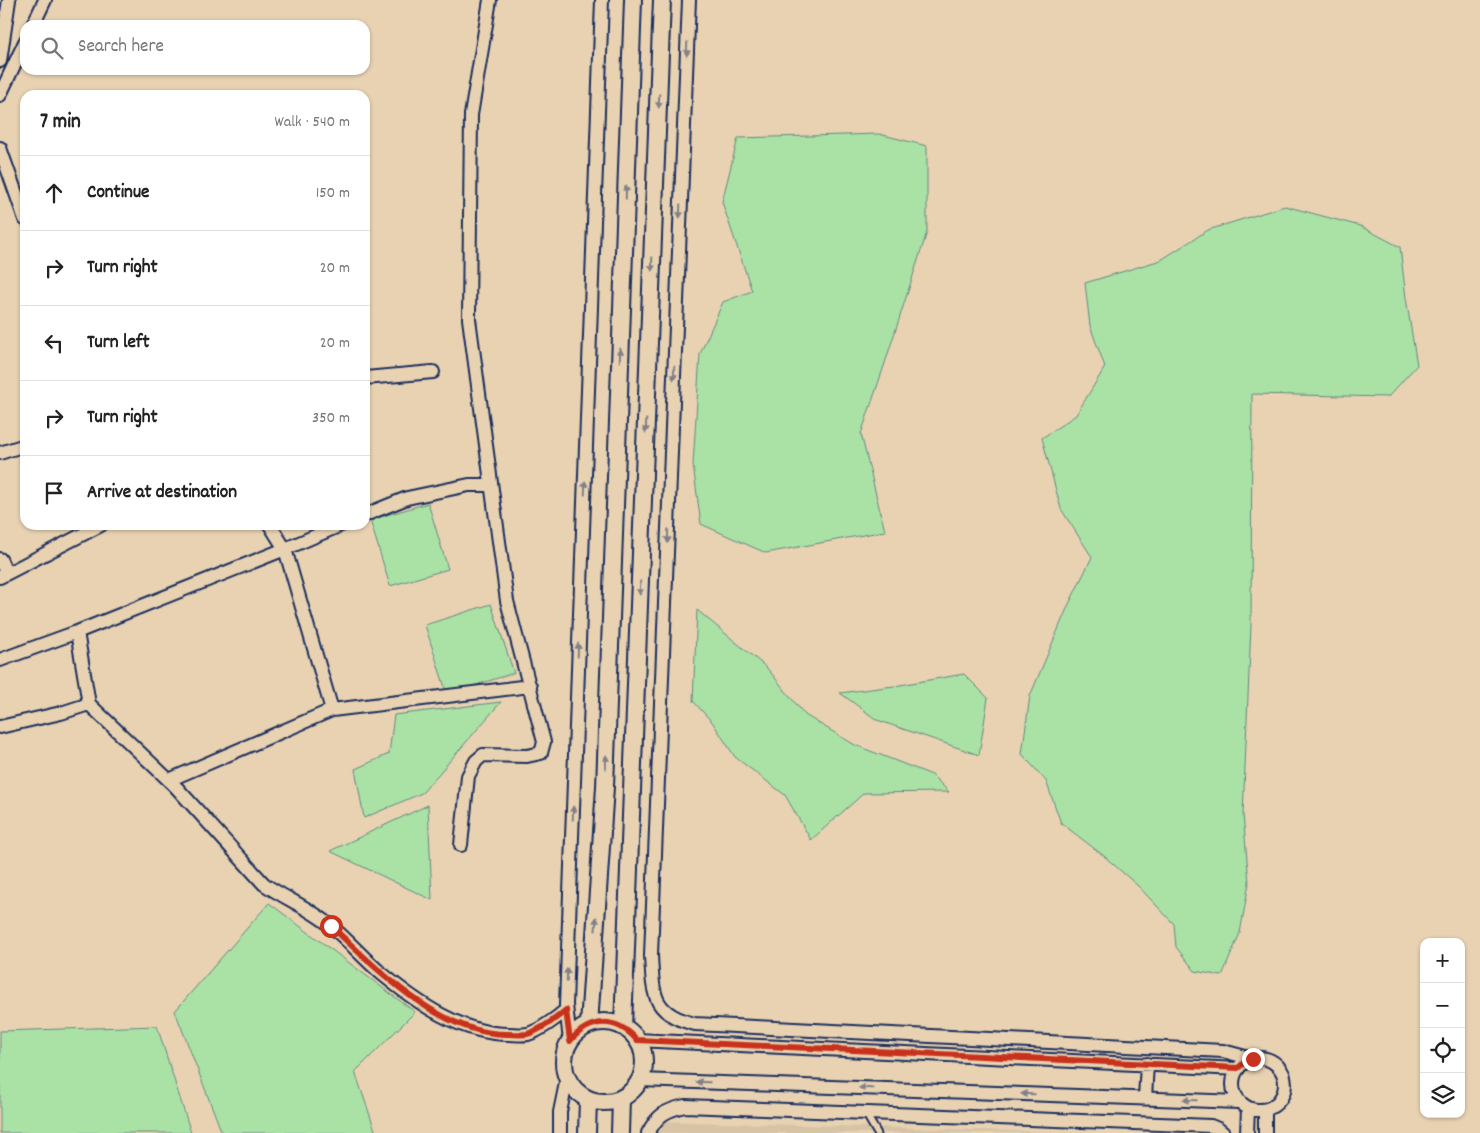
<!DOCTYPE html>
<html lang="en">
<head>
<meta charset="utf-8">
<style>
	:root { --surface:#fff; --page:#f6f6f6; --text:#222; --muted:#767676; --line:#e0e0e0 }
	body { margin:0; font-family:Dekko,sans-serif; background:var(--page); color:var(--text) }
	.controls { position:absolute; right:15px; bottom:15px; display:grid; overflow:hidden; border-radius:10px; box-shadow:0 1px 4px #0004 }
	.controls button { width:45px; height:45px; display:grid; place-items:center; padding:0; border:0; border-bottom:1px solid var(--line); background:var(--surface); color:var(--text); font:25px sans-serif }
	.stop { position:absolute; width:15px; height:15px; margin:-11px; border:4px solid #c8321e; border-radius:50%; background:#fff }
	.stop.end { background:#c8321e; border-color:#fff; box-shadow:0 1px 5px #0008 }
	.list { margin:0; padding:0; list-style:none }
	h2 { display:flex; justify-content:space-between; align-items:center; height:65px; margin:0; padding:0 20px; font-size:21px }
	h2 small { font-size:16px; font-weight:400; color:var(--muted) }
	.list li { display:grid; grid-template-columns:32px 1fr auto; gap:15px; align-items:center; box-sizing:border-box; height:75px; padding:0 20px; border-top:1px solid var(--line) }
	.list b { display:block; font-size:19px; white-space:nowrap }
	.list em { font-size:16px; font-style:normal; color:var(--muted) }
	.icon { flex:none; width:28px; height:28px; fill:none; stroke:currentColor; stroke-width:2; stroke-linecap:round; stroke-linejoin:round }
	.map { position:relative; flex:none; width:1480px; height:1133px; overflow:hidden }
	.search { position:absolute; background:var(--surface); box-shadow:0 1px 4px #0004; left:20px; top:20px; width:350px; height:55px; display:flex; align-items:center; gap:12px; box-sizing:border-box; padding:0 18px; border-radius:15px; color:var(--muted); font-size:19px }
	.panel { position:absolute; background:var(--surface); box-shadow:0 1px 4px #0004; left:20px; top:90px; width:350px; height:440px; border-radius:15px }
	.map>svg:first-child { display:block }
	.built { fill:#d7c3a6 }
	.green { fill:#aae1a5; stroke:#628882 }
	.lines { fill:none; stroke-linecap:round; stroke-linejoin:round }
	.service-casing { stroke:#1b2f5e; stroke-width:10 }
	.minor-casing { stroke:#1b2f5e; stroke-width:16 }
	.tertiary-casing { stroke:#1b2f5e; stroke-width:20 }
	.service { stroke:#e8d2b1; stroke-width:6 }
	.minor { stroke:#e8d2b1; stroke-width:12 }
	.tertiary { stroke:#e8d2b1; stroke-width:16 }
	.oneway { fill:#828088 }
	.route { stroke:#c8321e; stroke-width:6 }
</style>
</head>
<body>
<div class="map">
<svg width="1480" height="1133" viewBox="0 0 1480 1133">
	<rect width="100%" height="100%" fill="#e8d2b1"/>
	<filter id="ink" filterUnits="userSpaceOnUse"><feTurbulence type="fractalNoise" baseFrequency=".02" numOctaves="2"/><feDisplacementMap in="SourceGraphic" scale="10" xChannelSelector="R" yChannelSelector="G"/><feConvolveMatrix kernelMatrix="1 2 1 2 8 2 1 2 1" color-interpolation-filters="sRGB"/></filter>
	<g filter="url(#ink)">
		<path class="built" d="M656,1121L1083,1133H655Z"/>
		<path class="green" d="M879,134L927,146V232L886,360L861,434L885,531L766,553L701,524L693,465L700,354L723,302L752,291L722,202L738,138Z
			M1285,206L1360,226L1400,247L1406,298L1417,365L1388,397L1252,394L1251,625L1243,814L1249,883L1240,933L1222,976L1195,971L1176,947L1174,924L1138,886L1104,856L1061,823L1046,781L1022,754L1030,696L1068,606L1092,557L1061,509L1042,438L1076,415L1105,367L1090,326L1085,283L1161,260L1208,230Z
			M428,503L448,569L390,586L370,520Z
			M491,604L514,673L447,694L425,625Z
			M697,610L767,668L805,715L855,745L932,775L949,792L864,793L811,840L785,795L735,757L713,723L693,701Z
			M964,674L988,698L979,755L877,720L840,693L894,686Z
			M501,702L422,793L364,818L355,769L389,754L394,715Z
			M428,805L432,900L330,851Z
			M269,903L415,1012L355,1072L376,1133H222L175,1011Z
			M157,1026L191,1133H0V1031Z"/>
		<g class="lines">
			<g class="service-casing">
				<path id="service" d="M866,1114L877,1133"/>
			</g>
			<g class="minor-casing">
				<path id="minor" d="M689,0L651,955C653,994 652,1014 695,1024L1223,1051L1253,1059
					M33,25L45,0
					M0,61L9,0
					M0,95L25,42
					M0,148L25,219
					M365,378L433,372
					M0,453L25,445
					M365,515L407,498L469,485H491
					M0,559L4,568
					M0,577L101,525
					M77,632L285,549L270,525
					M0,660L77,632L89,704L176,787L264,884C286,899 311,909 331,926C349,941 364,959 381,973C416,1002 461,1034 509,1034C514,1034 522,1035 528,1034C539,1031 557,1018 566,1010
					M332,710L530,686
					M0,727L61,713L89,704
					M169,780L332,710L285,549L341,525
					M461,845L468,776L476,761L483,755L527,756L541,753L544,742L507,601L469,319L471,115L490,0
					M637,1040L1238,1069
					M570,1041L566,1005L602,0
					M1233 1084a26 26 0 1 1 52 0a26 26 0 1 1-52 0Z
					M640,1080L1239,1102
					M1145,1098L1147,1064
					M560,1133V1112L567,1078
					M648,1133C657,1116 665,1110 685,1106L1211,1126L1218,1129L1223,1133
					M1247,1133L1248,1108
					M1265,1133V1110"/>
			</g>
			<g class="tertiary-casing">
				<path id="tertiary" d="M564 1062a40 40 0 1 1 80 0a40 40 0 1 1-80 0Z
					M589,1025L605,787L633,0
					M623,1027L662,0
					M587,1133L588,1099
					M620,1133L621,1099"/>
			</g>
			<use href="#service" class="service"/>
			<use href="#minor" class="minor"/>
			<use href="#tertiary" class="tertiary"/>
		</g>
		<defs><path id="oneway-solid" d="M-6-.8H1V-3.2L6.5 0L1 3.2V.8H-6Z" transform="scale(1.25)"/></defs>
		<g class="oneway">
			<use href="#oneway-solid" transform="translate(687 49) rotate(92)"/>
			<use href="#oneway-solid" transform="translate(659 101) rotate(92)"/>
			<use href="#oneway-solid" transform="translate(626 192) rotate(-88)"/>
			<use href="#oneway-solid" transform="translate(680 211) rotate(92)"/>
			<use href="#oneway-solid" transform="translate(652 264) rotate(92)"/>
			<use href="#oneway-solid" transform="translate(620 355) rotate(-88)"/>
			<use href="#oneway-solid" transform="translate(674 373) rotate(92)"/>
			<use href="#oneway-solid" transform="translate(646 426) rotate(92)"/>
			<use href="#oneway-solid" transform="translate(585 488) rotate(-88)"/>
			<use href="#oneway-solid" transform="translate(668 536) rotate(92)"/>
			<use href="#oneway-solid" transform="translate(640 588) rotate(92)"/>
			<use href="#oneway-solid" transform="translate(578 650) rotate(-88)"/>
			<use href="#oneway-solid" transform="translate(606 762) rotate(-88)"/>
			<use href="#oneway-solid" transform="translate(573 813) rotate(-88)"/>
			<use href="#oneway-solid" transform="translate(596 924) rotate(-86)"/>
			<use href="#oneway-solid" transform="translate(567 975) rotate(-88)"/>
			<use href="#oneway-solid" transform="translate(703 1082) rotate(-178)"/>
			<use href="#oneway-solid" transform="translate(866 1088) rotate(-178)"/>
			<use href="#oneway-solid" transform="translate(1028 1094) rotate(-178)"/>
			<use href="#oneway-solid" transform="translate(1190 1100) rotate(-178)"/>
		</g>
	</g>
	<g class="lines" filter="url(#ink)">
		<path class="route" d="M331,926C377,969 440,1035 508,1034C514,1034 522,1035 527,1034C539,1031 557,1018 566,1010L570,1041C591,1017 616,1017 637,1040L1238,1068L1245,1062L1253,1059"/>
	</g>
</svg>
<div class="controls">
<button>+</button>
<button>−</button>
<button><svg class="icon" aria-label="locate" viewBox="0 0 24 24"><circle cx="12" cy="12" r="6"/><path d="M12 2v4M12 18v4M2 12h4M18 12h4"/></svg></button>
<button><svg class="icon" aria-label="layers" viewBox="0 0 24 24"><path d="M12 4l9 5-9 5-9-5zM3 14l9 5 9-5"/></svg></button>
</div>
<div class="stop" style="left:331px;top:926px"></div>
<div class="stop end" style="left:1253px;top:1059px"></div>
<div class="search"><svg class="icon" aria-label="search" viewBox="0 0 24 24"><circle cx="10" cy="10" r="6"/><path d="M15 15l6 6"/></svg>Search here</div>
<section class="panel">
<h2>7 min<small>Walk · 540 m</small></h2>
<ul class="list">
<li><svg class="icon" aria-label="ahead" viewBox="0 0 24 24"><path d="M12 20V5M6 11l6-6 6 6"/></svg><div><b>Continue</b></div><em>150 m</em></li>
<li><svg class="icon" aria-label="right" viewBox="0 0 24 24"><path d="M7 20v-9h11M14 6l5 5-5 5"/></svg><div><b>Turn right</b></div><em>20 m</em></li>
<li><svg class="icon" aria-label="left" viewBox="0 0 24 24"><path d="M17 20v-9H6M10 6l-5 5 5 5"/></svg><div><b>Turn left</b></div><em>20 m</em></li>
<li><svg class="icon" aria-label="right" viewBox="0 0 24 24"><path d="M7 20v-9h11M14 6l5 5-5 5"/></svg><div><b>Turn right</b></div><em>350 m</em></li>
<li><svg class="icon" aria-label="arrive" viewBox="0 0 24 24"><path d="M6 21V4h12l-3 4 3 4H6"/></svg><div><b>Arrive at destination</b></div></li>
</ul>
</section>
</div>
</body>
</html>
